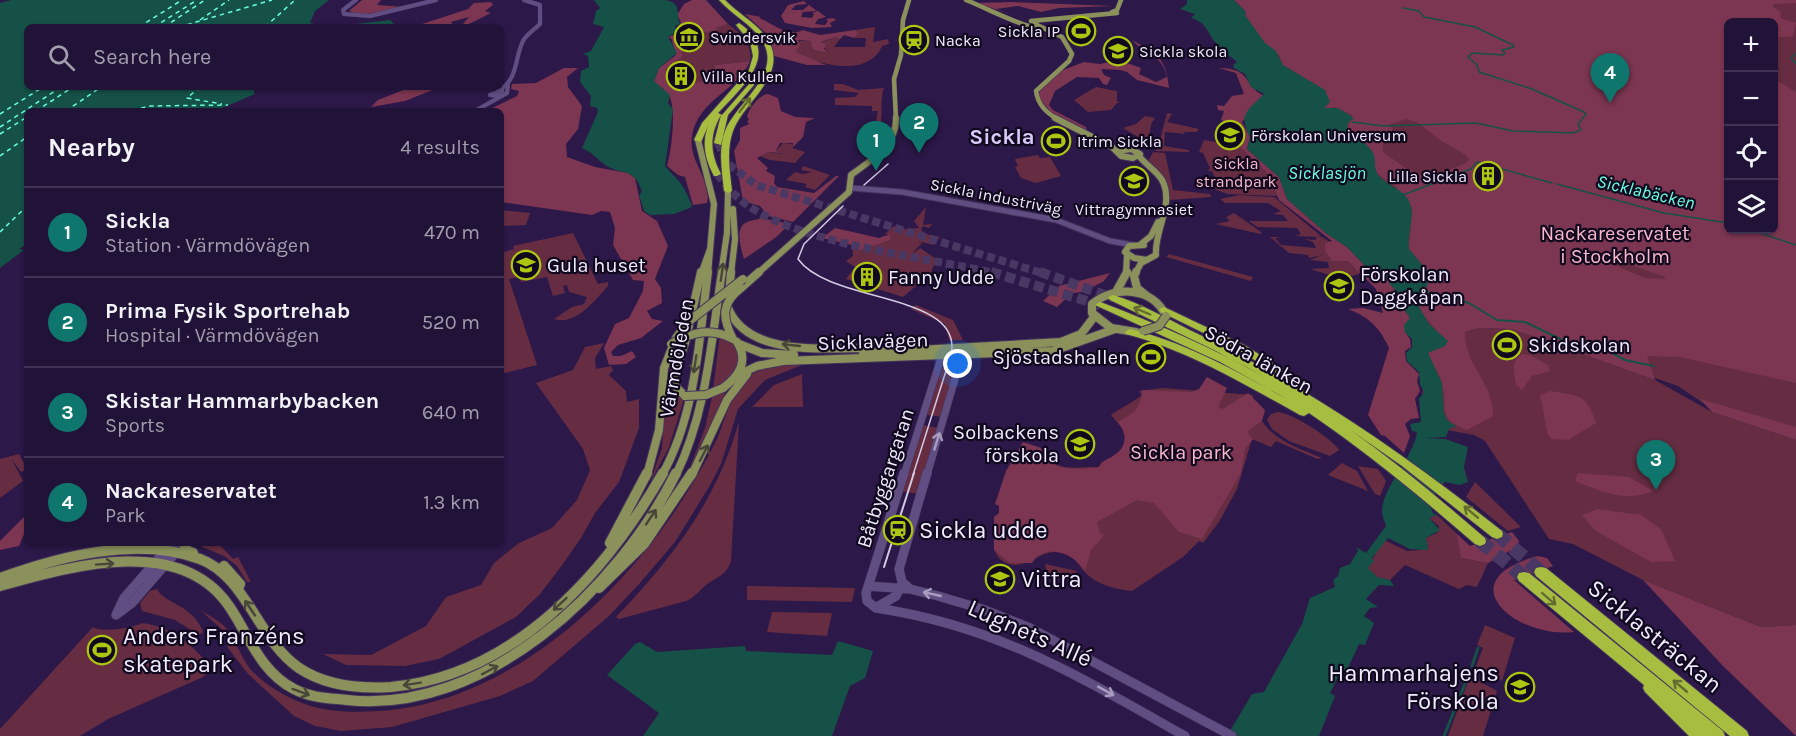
<!DOCTYPE html>
<html lang="en">
<head>
<meta charset="utf-8">
<style>
	:root { --surface:#211237; --page:#291b3f; --text:#f1f3f6; --muted:#a29ead; --line:#3e3252; --accent:#0f766e }
	body { margin:0; font-family:Karla,sans-serif; background:var(--page); color:var(--text) }
	.controls { position:absolute; right:18px; top:18px; display:grid; overflow:hidden; border-radius:9px; box-shadow:0 2px 4px #0004 }
	.controls button { width:54px; height:54px; display:grid; place-items:center; padding:0; border:0; border-bottom:2px solid var(--line); background:var(--surface); color:var(--text); font:30px sans-serif }
	.you { position:absolute; left:958px; top:364px; width:21px; height:21px; margin:-15px; border:4px solid #fff; border-radius:50%; background:#1a73e8; box-shadow:0 0 0 9px #1a73e833 }
	.badge { display:grid; place-items:center; width:39px; height:39px; border-radius:50%; background:var(--accent); color:#fff; font-size:20px; font-weight:700 }
	.pin { position:absolute; translate:-50% -50px; filter:drop-shadow(0 2px 3px #0008) }
	.pin::after { content:''; position:absolute; top:32px; width:21px; height:18px; background:inherit; clip-path:polygon(0 0,100% 0,50% 100%) }
	.list { margin:0; padding:0; list-style:none }
	h2 { display:flex; justify-content:space-between; align-items:center; height:78px; margin:0; padding:0 24px; font-size:26px }
	h2 small { font-size:20px; font-weight:400; color:var(--muted) }
	.list li { display:grid; grid-template-columns:39px 1fr auto; gap:18px; align-items:center; box-sizing:border-box; height:90px; padding:0 24px; border-top:2px solid var(--line) }
	.list b { display:block; font-size:22px; white-space:nowrap }
	.list p { margin:0; font-size:20px; white-space:nowrap; color:var(--muted) }
	.list em { font-size:20px; font-style:normal; color:var(--muted) }
	.icon { flex:none; width:33px; height:33px; fill:none; stroke:currentColor; stroke-width:2; stroke-linecap:round; stroke-linejoin:round }
	.map { position:relative; flex:none; width:1796px; height:736px; overflow:hidden }
	.search { position:absolute; background:var(--surface); box-shadow:0 2px 4px #0004; left:24px; top:24px; width:480px; height:66px; display:flex; align-items:center; gap:15px; box-sizing:border-box; padding:0 21px; border-radius:9px; color:var(--muted); font-size:22px }
	.panel { position:absolute; background:var(--surface); box-shadow:0 2px 4px #0004; left:24px; top:108px; width:480px; height:438px; border-radius:9px }
	.map>svg:first-child { display:block }
	.green { fill:#662d42; fill-rule:evenodd }
	.forest { fill:#7d3651; fill-rule:evenodd }
	.water { fill:#165147 }
	.lines { fill:none; stroke-linecap:round; stroke-linejoin:round }
	.stream-far2 { stroke:#165147; stroke-width:1.5 }
	.stream-far1 { stroke:#165147; stroke-width:2 }
	.stream { stroke:#165147; stroke-width:3 }
	.ferry { stroke:#68fee2; stroke-width:1.5; stroke-dasharray:4.5 4; stroke-linecap:butt }
	.highway-tunnel-far2 { stroke:#4a3864; stroke-width:8; stroke-dasharray:8 4; stroke-linecap:butt }
	.highway-tunnel-far1 { stroke:#4a3864; stroke-width:10; stroke-dasharray:10 5; stroke-linecap:butt }
	.highway-tunnel { stroke:#4a3864; stroke-width:14; stroke-dasharray:14 7; stroke-linecap:butt }
	.minor-far3-casing { stroke:#45345c; stroke-width:4.5 }
	.minor-far2-casing { stroke:#45345c; stroke-width:7 }
	.minor-far1-casing { stroke:#45345c; stroke-width:8 }
	.minor-casing { stroke:#45345c; stroke-width:10 }
	.major-far3-casing { stroke:#45345c; stroke-width:5 }
	.major-far2-casing { stroke:#45345c; stroke-width:8 }
	.major-far1-casing { stroke:#45345c; stroke-width:10 }
	.major-casing { stroke:#45345c; stroke-width:12 }
	.highway-casing { stroke:#45345c; stroke-width:2 }
	.minor-far3 { stroke:#604e83; stroke-width:4 }
	.minor-far2 { stroke:#604e83; stroke-width:5 }
	.minor-far1 { stroke:#604e83; stroke-width:7 }
	.minor { stroke:#604e83; stroke-width:9 }
	.major-far3 { stroke:#8b915b; stroke-width:4.5 }
	.major-far2 { stroke:#8b915b; stroke-width:6 }
	.major-far1 { stroke:#8b915b; stroke-width:8 }
	.major { stroke:#8b915b; stroke-width:10 }
	.highway { fill:#a7bd40; fill-rule:evenodd }
	.tram-far1 { stroke:#d3cae3; stroke-width:1.5 }
	.tram { stroke:#d3cae3; stroke-width:2 }
	.major-bridge-casing { stroke:#45345c; stroke-width:10; stroke-linecap:butt }
	.major-bridge { stroke:#8b915b; stroke-width:8 }
	.oneway { stroke:#646c31 }
	.oneway2 { stroke:#484639 }
	.oneway3 { stroke:#a89cc1 }
	.labels { text-anchor:middle; stroke-width:4.5; stroke-linejoin:round; paint-order:stroke }
	.far-poi-label { font-size:16px; fill:#f1ebff; stroke:#11091e; text-anchor:start }
	.far-park-label { font-size:16px; fill:#fab8cc; stroke:#11091e }
	.far-street-label { font-size:16px; fill:#f1ebff; stroke:#11091e }
	.far-water-label { font-size:18px; font-style:italic; fill:#68fee2; stroke:#11091e }
	.park-label { font-size:20px; fill:#fab8cc; stroke:#11091e }
	.poi-label { font-size:20px; fill:#f1ebff; stroke:#11091e; text-anchor:start }
	.street-label { font-size:20px; fill:#f1ebff; stroke:#11091e }
	.far-district-label { font-size:22px; font-weight:bold; fill:#d7c8fa; stroke:#11091e }
	.near-poi-label { font-size:24px; fill:#f1ebff; stroke:#11091e; text-anchor:start }
	.near-street-label { font-size:24px; fill:#f1ebff; stroke:#11091e }
</style>
</head>
<body>
<div class="map">
<svg width="1796" height="736" viewBox="0 0 1796 736">
	<rect width="100%" height="100%" fill="#2c1849"/>
	<path class="green" d="M1796,0V431L1703,403L1678,386L1514,329L1476,325L1460,330L1465,348V332L1480,328L1512,329L1655,380L1712,412L1796,440V625L1761,627L1643,580L1573,544L1549,539L1485,441L1474,435L1442,429L1421,407L1423,387L1406,307L1221,17ZM1728,22H1774V230H1728Z
		M728,24C741,34 753,43 750,61L715,65L711,81L667,85L666,69L683,56L679,41L672,35L685,31H715L716,28Z
		M875,27L873,42L888,39L889,44L882,46C868,79 815,64 794,52L796,41H812L813,50L829,53L820,43L836,37L840,39L834,47H865L866,38H854L859,33L855,30Z
		M834,84H843L858,90L884,88C878,104 886,119 876,135L878,127L867,126L869,122H876L878,111H872V106L835,105V98L855,97L859,93L834,90Z
		M1096,87L1117,91V101L1120,103H1117L1111,110L1088,112L1074,100Z
		M1167,113L1172,114L1167,122L1199,129L1197,132H1183L1186,134L1165,132L1164,146L1189,150V152L1155,151L1158,148Z
		M1145,116L1155,118L1151,124L1149,138L1138,137L1123,128L1136,124Z
		M1204,140L1239,146L1266,172L1277,196L1228,194L1216,190L1215,186L1218,184L1212,171H1208L1210,168L1203,153L1199,152Z
		M783,143L792,144V148L805,152L795,163L770,160L760,156L768,152L783,154L776,151Z
		M1153,152L1165,153L1173,190L1210,194L1211,197L1170,200L1166,180L1148,162Z
		M1038,155L1040,158L1050,157L1061,176L1036,183L1021,178L1015,167L1018,166L1015,159Z
		M803,166L830,175L815,190L805,187L807,184L786,180L795,172L803,174L812,172L801,170Z
		M1240,195L1274,197L1321,236L1318,237H1322L1330,242L1325,243V251L1332,260L1348,261L1361,273L1343,279L1310,269L1329,268L1328,262L1310,260L1322,255L1309,258L1308,255L1289,253L1270,237H1283L1275,238L1281,245L1316,248L1313,242L1304,239L1315,240L1317,237L1295,236L1301,234L1297,228L1257,227L1249,221H1288L1283,215L1273,214L1281,211L1268,203H1225L1220,199Z
		M926,207L923,225L932,224L929,228L923,226L921,230L925,234L940,237L933,245L918,241L922,243L910,256L920,248L936,259L931,273L903,297L846,279L855,267L846,261L853,256L852,245L858,251L889,240L890,234H885L894,226L906,229L919,228L914,221Z
		M501,210L530,213L526,225L501,226Z
		M1234,213L1261,232V234L1215,224L1230,221L1226,217Z
		M573,233L598,284L608,282V286C595,300 576,326 554,319L572,307L584,304L587,297L569,292L567,285L563,286L565,293L553,296L547,277L521,282L519,277L509,279L537,365L501,374V253L514,249L513,246Z
		M1169,254L1253,277L1251,281L1166,257Z
		M916,305L953,320L963,340H949L945,324L911,309Z
		M720,334C751,352 742,375 713,389Z
		M604,343L595,358L596,369L611,366L613,370L609,375L626,391L627,402L639,399V428L619,482L595,513L581,538L560,568L540,594L516,617L439,659L405,666L346,665L323,654L371,655L426,626L446,597L481,585L494,563L519,543L552,528L577,500L590,470L583,449L536,383L573,370L585,347Z
		M784,363L804,364L765,380L738,409L721,464L709,487L675,542L639,584L609,616L533,681L500,696L392,727L341,731L315,726L294,716L248,674L228,648L225,632L200,610C208,615 220,621 226,628C237,641 241,659 252,671C264,684 281,694 297,701C322,712 351,713 378,711C498,704 604,612 671,517C688,492 704,466 717,439C725,421 730,396 744,381C755,369 768,367 784,363Z
		M942,368L955,370L942,417L927,415Z
		M802,374L803,407H752L774,385Z
		M1163,388L1253,395L1249,420L1253,427L1262,421C1276,442 1299,448 1322,458L1317,459L1276,441L1271,447L1252,439L1237,489L1219,522L1203,543L1199,541L1183,557L1132,591C1116,589 1101,586 1089,576C1079,568 1077,556 1062,553C1040,547 1028,572 1006,563C974,548 1013,483 1028,466C1032,462 1038,458 1043,455C1064,477 1086,462 1111,469L1123,446L1126,433L1111,415C1122,407 1132,403 1142,395L1139,391Z
		M666,390L684,399L669,447L650,483L662,448Z
		M726,391L687,475L705,428L712,397Z
		M1278,412C1292,413 1333,439 1339,450L1330,456L1289,441L1272,429L1267,420L1271,414Z
		M739,421L731,561C726,576 718,576 706,585C699,591 695,597 686,601L619,619L616,617C671,560 718,499 739,421Z
		M923,425L939,428L919,494L901,491Z
		M19,454L27,469L21,472L11,458L23,481L0,498V459Z
		M1342,463L1357,471L1368,491L1328,475Z
		M1358,466L1378,469L1386,481L1380,496L1375,494Z
		M1475,482L1521,527L1508,531L1466,497Z
		M1437,515L1456,533L1461,558L1488,563L1477,587L1467,585L1459,589L1405,565L1390,580L1377,577L1367,568L1384,540L1407,551L1428,549L1426,538L1437,533L1439,526L1429,518Z
		M193,543H218L233,559L238,557L251,582H247L237,566L224,556Z
		M1045,564L1077,571L1078,579L1061,580L1047,574Z
		M747,586L855,588L852,602L747,600Z
		M157,589C163,603 194,605 203,632L199,635L175,620L142,611L140,603L150,591Z
		M772,612L832,613L827,636L767,632Z
		M142,623C177,628 189,644 213,668L203,677L108,719L80,736H0V729L93,627C101,633 133,628 142,623Z
		M1485,625L1515,638L1502,681L1476,666L1483,648L1477,645Z
		M1470,676L1497,691L1483,736H1448Z"/>
	<path class="forest" d="M362,0H381L377,5L405,7L362,15L349,11Z
		M692,0H706L728,24L716,28V31L674,34L681,22L677,15L684,4Z
		M1234,0H1796V3L1774,4L1773,7L1781,12L1780,18L1796,23L1793,36L1774,38V22H1728V230H1774V79L1796,92V383L1680,357L1647,356L1655,380L1512,329L1480,328L1465,332C1464,365 1494,383 1493,416L1467,430C1435,417 1449,410 1442,384C1440,373 1431,363 1428,352L1445,346C1441,330 1426,322 1419,307L1429,300L1420,291L1424,268L1409,249L1412,208L1396,187L1378,174L1373,166V154L1365,143L1347,130L1352,115L1335,107L1324,109L1323,106L1329,103L1325,90L1283,65L1279,55L1265,43L1245,15L1246,12ZM1406,119L1417,122L1440,140L1466,155L1469,159L1466,163L1428,178L1404,167L1383,152V141L1392,136V128L1388,125ZM1575,248C1607,251 1632,267 1663,276L1666,279L1645,278Z
		M804,1L807,4L796,5L791,10H803L809,5L817,11L803,12L801,17L812,18L814,14L812,13L818,11L826,17L818,19L815,24L825,25L828,21L826,19L833,18L836,20L830,23L832,27L812,28L785,23L781,16L788,5Z
		M491,2L493,5L485,11L491,13L465,26L462,25L469,17L451,22L454,27H460H413L468,9L474,3Z
		M1011,2L1114,6L1059,8L1041,12L1018,6L996,9L1018,17L977,3Z
		M745,14L761,17L759,18C772,23 788,38 803,30L820,35L855,30L859,33L854,38L844,35L840,39L836,37L821,42L826,45L824,49L829,53L813,50L811,41L798,40L800,45L795,52L826,65H807L774,56L769,36Z
		M672,35L679,41L683,56L666,69L667,85L711,81L715,65L750,61C738,91 698,99 692,136C688,162 712,178 707,203L693,205L685,177L678,175L667,166C672,148 677,106 668,94C664,89 658,86 654,81L659,68L676,55L671,38H668Z
		M1132,40C1157,54 1166,57 1169,88L1137,80L1127,72L1120,70L1101,69L1104,75L1111,78L1107,85L1103,84L1099,78L1077,77L1055,91L1049,105L1053,110L1086,127L1087,131C1066,121 1049,116 1038,95L1040,91L1063,70L1084,62L1100,64L1119,60L1141,68L1139,74L1156,82L1167,77C1163,55 1145,55 1132,40Z
		M564,68H578L567,77L568,87L582,106L578,129L566,144L567,157L595,167L628,173L635,178L642,211L657,221L668,246L655,279L661,288L662,303L647,311L652,319L663,321L641,338L618,345L611,352L613,356H621L632,351L636,357L626,364L609,365L604,348L615,324L629,318L643,291L644,281L633,280L613,245L615,228L610,212L601,211L592,215L501,202V111H486L517,96L519,91L511,89L512,84L536,83Z
		M1218,68C1253,68 1242,85 1264,96L1242,122L1250,137L1247,149L1279,177L1287,199L1327,234L1347,247L1369,270L1389,279L1391,281L1389,283L1398,293V300L1410,318L1405,332L1410,339L1411,347L1405,351L1406,361L1419,374L1417,381L1420,391L1415,399L1419,418L1411,419L1405,424L1410,436L1404,453L1385,436L1381,435L1368,415L1389,348C1380,328 1369,317 1348,309L1363,308L1383,313L1376,289L1348,261H1332L1325,251V243L1332,241L1279,200L1266,172L1239,146C1243,129 1234,127 1221,120L1224,111L1218,110L1217,105L1224,106L1232,96L1244,94L1236,73Z
		M411,87H440L405,101L371,107L378,100Z
		M768,94L778,98L781,111L795,117L815,118L806,122L803,137L792,148L793,143H780L776,151L782,153L768,152L757,158L768,168L766,171L775,176L774,183L777,187L814,193L836,176H839L793,222L768,216L760,206L743,201L734,151L740,140V128L749,124L747,121L749,120L747,116C750,107 759,95 768,94Z
		M761,218L790,224L775,238L744,259C741,249 734,227 747,222C752,220 756,220 761,218Z
		M835,228L879,238L890,234V240L858,251L852,245L822,238Z
		M1110,273L1104,281L1083,292L1072,293L1057,307L1043,301L1059,286Z
		M1523,354L1530,355L1548,365L1550,371L1532,376L1522,390L1516,385C1514,374 1510,360 1523,354Z
		M1207,377L1227,388L1218,407L1223,409L1248,393L1265,410L1262,421L1247,432L1253,439L1245,449L1241,473L1202,539L1179,532L1154,503L1137,500L1097,522L1100,533L1104,535L1091,550L1085,571C1074,553 1045,542 1032,563H1010L994,550V517L999,513V506L995,504L1006,471L1023,442L1041,448C1046,473 1079,469 1098,468L1102,462C1121,453 1133,443 1118,422C1134,413 1141,409 1142,390L1192,392L1199,389Z
		M1550,391C1580,396 1586,393 1596,423L1568,440L1552,439L1548,435L1540,395Z
		M1700,399L1796,427V440L1712,412Z
		M1578,473L1629,477L1653,491C1628,503 1599,491 1575,481Z
		M1597,509L1641,515L1661,529L1675,561L1651,562L1596,531L1582,515Z
		M27,514V527L19,546L0,550V541Z
		M1512,532L1519,541L1517,547L1488,563L1461,558L1456,533L1470,546Z
		M1538,556L1547,558L1553,566L1514,580L1574,632C1516,639 1446,580 1538,556Z
		M1643,580L1761,627L1796,625V736L1723,666Z"/>
	<path class="water" d="M11,0H329L315,11L310,23L330,27L390,20L394,24L391,27H27V87H252L255,94L215,111H27V244L19,249L24,250L0,268V3Z
		M594,0H665C682,2 676,15 680,24L675,26L676,32L668,37L677,53L659,68L654,81L670,95L668,103L673,109L665,166C682,185 682,182 692,205L690,208L674,214L650,215L644,211L639,195L642,192C634,165 621,177 604,164C597,159 592,152 582,148L598,112L597,108L590,106L591,96L580,82L581,71L589,67L588,56L583,54L591,51L604,27L593,24L596,11L600,8Z
		M1187,0H1234L1246,12L1245,15L1265,43L1276,51L1283,65L1325,90L1330,102L1324,108H1338L1354,118L1348,123L1347,130C1355,137 1370,144 1374,155C1376,163 1373,168 1379,176C1389,187 1408,190 1411,207C1414,220 1407,235 1409,249L1430,274L1427,287H1421L1420,290L1429,300L1419,307L1429,324L1448,341L1445,346L1428,353L1442,383L1444,413L1448,421L1456,426L1449,429L1446,437L1425,438L1445,439L1468,447L1464,467L1468,482L1460,485L1445,482L1436,491L1430,506L1433,513L1437,515L1429,518L1440,530L1426,538L1428,550L1410,549L1388,538L1372,558L1374,561L1368,568L1377,577L1390,580L1394,586L1379,585L1366,599L1378,607L1370,608L1364,616L1374,623L1365,645L1359,644L1343,679L1338,677L1330,693L1335,696L1319,736H1227L1252,694L1264,692L1302,624L1310,598L1335,587L1333,580L1338,576L1340,568L1350,564L1358,551L1356,547L1366,553L1386,526C1385,522 1382,516 1382,512C1382,487 1413,459 1417,432L1412,431L1410,424L1421,422L1419,399L1424,392L1420,384L1419,372L1407,361L1406,353L1412,347V339L1405,332L1404,325L1410,318L1398,300V293L1388,282L1390,281L1388,279L1369,270L1347,247L1327,234L1287,199L1279,177L1247,149L1250,137C1238,114 1247,111 1264,94L1251,87L1245,74L1234,68L1233,65L1237,62C1229,55 1224,53 1216,43C1206,32 1208,23 1191,18L1195,14L1180,9L1187,4Z
		M838,641L873,651L865,678L850,686L832,736H643L659,713L607,675L635,644L640,642L657,652L745,646L746,651L832,655Z"/>
	<g class="lines">
		<path class="stream-far2" d="M1796,53L1791,58L1796,64
			M1352,122L1384,126L1476,123L1513,131L1573,133L1581,130L1578,124L1586,114L1584,112L1532,89L1479,72L1477,65L1468,57L1472,53L1503,55L1505,53L1502,50L1514,47L1513,45L1475,27L1424,17L1419,11L1403,8
			M1557,184L1664,213L1728,223
			M1403,195L1471,169L1477,162L1552,183
			M1751,230L1796,245"/>
		<path class="stream-far1" d="M1420,291L1437,294
			M1444,295L1469,303L1497,320L1525,322L1575,346L1603,348L1625,360L1654,366"/>
		<path class="stream" d="M1472,666L1478,648
			M1444,736L1469,674"/>
		<path class="ferry" d="M200,20L229,0
			M139,27L182,0
			M154,27L197,0
			M164,27L205,0
			M179,27L272,0
			M265,27L295,0
			M200,87L187,98L222,104
			M36,111L73,87
			M66,111L101,87
			M133,111L148,106L228,105
			M0,114L43,87
			M0,127L61,87
			M0,134L27,117
			M0,156L27,137
			M0,232L27,206"/>
		<path class="highway-tunnel-far2" d="M718,143L727,163L756,185L1045,274
			M717,174C723,181 728,189 735,195C787,245 926,256 997,274"/>
		<path class="highway-tunnel-far1" d="M991,272L1100,305
			M1040,272L1113,298"/>
		<path class="highway-tunnel" d="M1497,534L1541,572
			M1480,541L1524,577"/>
		<g class="minor-far3-casing">
			<path id="minor-far3" d="M356,0L343,10L344,14L370,16L436,0
				M498,91C519,79 514,59 523,41C526,35 535,29 540,24V5L524,0
				M501,96L490,95L502,91
				M475,111L507,93L508,84"/>
		</g>
		<g class="minor-far2-casing">
			<path id="minor-far2" d="M851,188L902,192L1056,220L1110,241L1133,245"/>
		</g>
		<g class="minor-far1-casing">
			<path id="minor-far1" d="M904,475L942,355
				M927,475L957,372L966,354"/>
		</g>
		<g class="minor-casing">
			<path id="minor" d="M868,586L910,589L938,596L982,609L1030,628L1232,736
				M910,589L902,582L899,569L927,473
				M877,607L896,596L900,588
				M876,608C998,626 1080,677 1185,736
				M876,608L867,601L866,593L904,473
				M116,615L132,603L184,543
				M116,615L124,598L172,543"/>
		</g>
		<g class="major-far3-casing">
			<path id="major-far3" d="M966,0C991,10 1015,24 1040,29
				M1112,12L1117,10L1121,0
				M1031,21L1117,13
				M1035,24L1062,37L1072,54L1069,61L1036,91C1038,105 1046,112 1057,119
				M896,119L894,79L901,55L903,20L909,0"/>
		</g>
		<g class="major-far2-casing">
			<path id="major-far2" d="M1055,118L1112,147L1121,156L1133,158L1140,154L1131,149L1117,151
				M698,140L714,204L708,274
				M1141,244L1151,236L1158,222
				M1144,245L1129,246L1125,252L1134,258L1147,260
				M701,274L710,249
				M721,274L727,233L728,191
				M731,274L735,239L733,209
				M757,274L849,192L851,175C870,161 897,145 896,118
				M1126,274L1127,255
				M1135,274L1141,263L1156,255C1154,230 1175,204 1162,180C1157,171 1146,165 1139,156"/>
		</g>
		<g class="major-far1-casing">
			<path id="major-far1" d="M1136,272L1134,276L1137,288L1147,296
				M741,288L759,272
				M1116,292L1127,272
				M729,295L731,272
				M728,308C748,357 825,348 869,348
				M1136,332L1111,328L1092,313V304C1115,285 1153,287 1166,316
				M739,344L762,353L794,355
				M863,353L1061,342L1081,334L1094,317
				M738,375L757,366L783,361L1053,351L1115,329
				M723,388C739,376 749,361 737,342
				M685,396L675,386L674,375L685,343L701,272
				M647,475L659,430L664,368L676,338L688,322
				M662,475C696,415 699,339 708,272
				M676,475C707,411 711,342 722,272
				M692,475L727,400L747,374"/>
		</g>
		<g class="major-casing">
			<path id="major" d="M186,543L185,550L193,553
				M610,543L647,473
				M224,566L240,584L238,589
				M0,578C61,556 137,536 200,559C246,576 258,640 299,668C326,686 360,689 391,687C514,676 605,574 663,473
				M0,586C71,566 183,533 231,609C250,638 261,672 294,689C311,698 329,698 347,700C485,715 619,588 676,473
				M599,588L644,544L692,473"/>
		</g>
		<g class="highway-casing">
			<path id="highway" d="M719,0H725C739,15 763,26 771,46C784,79 743,103 733,131C726,150 730,172 732,191L728,193L724,191C722,171 718,150 725,131C736,103 782,75 763,42C752,24 732,15 719,0Z
				M739,23C783,53 742,87 718,113L722,115L750,83H754V85L728,115L721,145L714,143L721,115C709,135 710,154 721,174L717,176H714C705,159 701,142 709,124L701,142L694,140L702,123L749,70L753,56L750,42L736,25Z
				M1113,295C1141,303 1173,322 1200,335C1309,388 1407,456 1502,531L1503,534L1502,537L1497,539L1492,537L1402,466L1349,429C1397,463 1441,500 1485,538L1486,541L1485,544L1480,546L1475,544C1422,498 1368,453 1309,413L1304,416L1300,415C1244,384 1189,351 1126,334L1125,332L1130,329C1187,343 1236,371 1287,399L1220,362L1095,305L1100,302L1103,303C1160,325 1215,349 1268,379L1214,350L1110,300L1108,298L1110,296Z
				M1164,307L1246,346L1293,376L1288,379L1284,378L1238,350L1161,312L1159,310L1161,308Z
				M1541,567L1546,568L1747,731L1749,736H1730L1536,576L1534,572L1536,568Z
				M1524,572L1529,573L1723,731L1725,736H1689L1645,692L1643,688L1644,685L1519,581L1517,577L1519,573Z"/>
		</g>
		<use href="#minor-far3" class="minor-far3"/>
		<use href="#minor-far2" class="minor-far2"/>
		<use href="#minor-far1" class="minor-far1"/>
		<use href="#minor" class="minor"/>
		<use href="#major-far3" class="major-far3"/>
		<use href="#major-far2" class="major-far2"/>
		<use href="#major-far1" class="major-far1"/>
		<use href="#major" class="major"/>
		<use href="#highway" class="highway"/>
		<path class="tram-far1" d="M864,185L888,164
			M843,206L804,244L798,259C830,304 965,292 951,355L913,475"/>
		<path class="tram" d="M884,567L914,473"/>
		<g class="major-bridge-casing">
			<path id="major-bridge" d="M688,322L743,279
				M1143,331L1159,326L1166,316
				M733,339C722,318 721,303 741,288
				M671,344C692,332 711,327 733,339
				M685,396L706,395L723,388"/>
		</g>
		<use href="#major-bridge" class="major-bridge"/>
	</g>
	<defs><path id="oneway-shaft" d="M-6 0H5M1.5-3L5.5 0L1.5 3" fill="none" stroke-width="1.6" stroke-linecap="round" stroke-linejoin="round" transform="scale(1.5)"/></defs>
	<g class="oneway">
		<use href="#oneway-shaft" transform="translate(745 105) rotate(-52)"/>
		<use href="#oneway-shaft" transform="translate(1142 311) rotate(-157)"/>
		<use href="#oneway-shaft" transform="translate(1471 512) rotate(-140)"/>
		<use href="#oneway-shaft" transform="translate(1549 599) rotate(41)"/>
		<use href="#oneway-shaft" transform="translate(1680 686) rotate(-140)"/>
	</g>
	<g class="oneway2">
		<use href="#oneway-shaft" transform="translate(722 272) rotate(-82)"/>
		<use href="#oneway-shaft" transform="translate(791 345) rotate(-174)"/>
		<use href="#oneway-shaft" transform="translate(695 364) rotate(99)"/>
		<use href="#oneway-shaft" transform="translate(704 453) rotate(-63)"/>
		<use href="#oneway-shaft" transform="translate(651 517) rotate(-56)"/>
		<use href="#oneway-shaft" transform="translate(105 564) rotate(-4)"/>
		<use href="#oneway-shaft" transform="translate(560 604) rotate(137)"/>
		<use href="#oneway-shaft" transform="translate(250 608) rotate(-124)"/>
		<use href="#oneway-shaft" transform="translate(490 670) rotate(-28)"/>
		<use href="#oneway-shaft" transform="translate(412 684) rotate(171)"/>
		<use href="#oneway-shaft" transform="translate(301 692) rotate(20)"/>
	</g>
	<g class="oneway3">
		<use href="#oneway-shaft" transform="translate(937 441) rotate(-73)"/>
		<use href="#oneway-shaft" transform="translate(932 594) rotate(-167)"/>
		<use href="#oneway-shaft" transform="translate(1106 691) rotate(29)"/>
	</g>
	<defs>
		<g id="stadium-ring" transform="scale(1.5)"><circle r="9.5" fill="#11091e" stroke="#acc611" stroke-width="1.5"/><path d="M0-5a6.5 5 0 1 0 0 10a6.5 5 0 1 0 0-10ZM-3.5-1.8h7v3.6h-7Z" fill="#acc611"/></g>
		<g id="museum-ring" transform="scale(1.5)"><circle r="9.5" fill="#11091e" stroke="#acc611" stroke-width="1.5"/><path d="M0-6L6-3V-2H-6V-3ZM-5-1h2V3h-2ZM-1-1h2V3h-2ZM3-1h2V3H3ZM-6 4H6V6H-6Z" fill="#acc611"/></g>
		<g id="station-ring" transform="scale(1.5)"><circle r="9.5" fill="#11091e" stroke="#acc611" stroke-width="1.5"/><path d="M-3-6H3Q5-6 5-4V2Q5 4 3 4L4.5 6H3L1.5 4h-3L-3 6H-4.5L-3 4Q-5 4-5 2V-4Q-5-6-3-6ZM-3.5-4v3h7v-3ZM-3.5 1v1.5H-2V1ZM2 1v1.5H3.5V1Z" fill="#acc611"/></g>
		<g id="school-ring" transform="scale(1.5)"><circle r="9.5" fill="#11091e" stroke="#acc611" stroke-width="1.5"/><path d="M0-5L7-2L0 1L-7-2ZM-4 1L0 2.5L4 1V4Q0 6-4 4Z" fill="#acc611"/></g>
		<g id="building-ring" transform="scale(1.5)"><circle r="9.5" fill="#11091e" stroke="#acc611" stroke-width="1.5"/><path d="M-4-6H4V6H1V3H-1V6H-4ZM-2.5-4.3h1.7v1.8h-1.7ZM.8-4.3h1.7v1.8H.8ZM-2.5-1h1.7V.8h-1.7ZM.8-1h1.7V.8H.8Z" fill="#acc611"/></g>
	</defs>
	<g fill-rule="evenodd">
		<use href="#stadium-ring" x="1081" y="31"/>
		<use href="#museum-ring" x="689" y="37"/>
		<use href="#station-ring" x="914" y="40"/>
		<use href="#school-ring" x="1118" y="51"/>
		<use href="#building-ring" x="681" y="76"/>
		<use href="#school-ring" x="1230" y="135"/>
		<use href="#stadium-ring" x="1056" y="141"/>
		<use href="#building-ring" x="1488" y="176"/>
		<use href="#school-ring" x="1134" y="181"/>
		<use href="#school-ring" x="526" y="265"/>
		<use href="#building-ring" x="867" y="277"/>
		<use href="#school-ring" x="1339" y="286"/>
		<use href="#stadium-ring" x="1507" y="345"/>
		<use href="#stadium-ring" x="1151" y="357"/>
		<use href="#school-ring" x="1080" y="444"/>
		<use href="#station-ring" x="898" y="530"/>
		<use href="#school-ring" x="1000" y="579"/>
		<use href="#stadium-ring" x="102" y="650"/>
		<use href="#school-ring" x="1520" y="687"/>
	</g>
	<g class="labels">
		<g class="far-poi-label">
			<text x="1060" y="37" text-anchor="end">Sickla IP</text>
			<text x="710" y="43">Svindersvik</text>
			<text x="935" y="46">Nacka</text>
			<text x="1139" y="57">Sickla skola</text>
			<text x="702" y="82">Villa Kullen</text>
			<text x="1251" y="141">Förskolan Universum</text>
			<text x="1077" y="147">Itrim Sickla</text>
			<text x="1467" y="182" text-anchor="end">Lilla Sickla</text>
			<text x="1134" y="215" text-anchor="middle">Vittragymnasiet</text>
		</g>
		<g class="far-park-label">
			<text x="1236" y="169">Sickla<tspan x="1236" dy="18">strandpark</tspan></text>
		</g>
		<g class="far-street-label">
			<text transform="translate(996 196) rotate(11)" y="6">Sickla industriväg</text>
		</g>
		<g class="far-water-label">
			<text x="1327" y="179">Sicklasjön</text>
			<text transform="translate(1646 192) rotate(13)" y="6">Sicklabäcken</text>
		</g>
		<g class="park-label">
			<text x="1615" y="240">Nackareservatet<tspan x="1615" dy="23">i Stockholm</tspan></text>
			<text x="1181" y="459">Sickla park</text>
		</g>
		<g class="poi-label">
			<text x="547" y="272">Gula huset</text>
			<text x="1360" y="281">Förskolan<tspan x="1360" dy="23">Daggkåpan</tspan></text>
			<text x="888" y="284">Fanny Udde</text>
			<text x="1528" y="352">Skidskolan</text>
			<text x="1130" y="364" text-anchor="end">Sjöstadshallen</text>
			<text x="1059" y="439" text-anchor="end">Solbackens<tspan x="1059" dy="23">förskola</tspan></text>
		</g>
		<g class="street-label">
			<text transform="translate(873 341) rotate(-2)" y="7">Sicklavägen</text>
			<text transform="translate(676 358) rotate(-80)" y="7">Värmdöleden</text>
			<text transform="translate(1259 359) rotate(29)" y="7">Södra länken</text>
			<text transform="translate(885 478) rotate(-72)" y="7">Båtbyggargatan</text>
		</g>
		<g class="far-district-label">
			<text x="1002" y="144">Sickla</text>
		</g>
		<g class="near-poi-label">
			<text x="919" y="538">Sickla udde</text>
			<text x="1021" y="587">Vittra</text>
			<text x="123" y="644">Anders Franzéns<tspan x="123" dy="28">skatepark</tspan></text>
			<text x="1499" y="681" text-anchor="end">Hammarhajens<tspan x="1499" dy="28">Förskola</tspan></text>
		</g>
		<g class="near-street-label">
			<text transform="translate(1030 633) rotate(24)" y="8">Lugnets Allé</text>
			<text transform="translate(1655 636) rotate(39)" y="8">Sicklasträckan</text>
		</g>
	</g>
</svg>
<div class="controls">
<button>+</button>
<button>−</button>
<button><svg class="icon" aria-label="locate" viewBox="0 0 24 24"><circle cx="12" cy="12" r="6"/><path d="M12 2v4M12 18v4M2 12h4M18 12h4"/></svg></button>
<button><svg class="icon" aria-label="layers" viewBox="0 0 24 24"><path d="M12 4l9 5-9 5-9-5zM3 14l9 5 9-5"/></svg></button>
</div>
<div class="you"></div>
<div class="pin badge" style="left:876px;top:171px">1</div>
<div class="pin badge" style="left:919px;top:153px">2</div>
<div class="pin badge" style="left:1656px;top:490px">3</div>
<div class="pin badge" style="left:1610px;top:103px">4</div>
<div class="search"><svg class="icon" aria-label="search" viewBox="0 0 24 24"><circle cx="10" cy="10" r="6"/><path d="M15 15l6 6"/></svg>Search here</div>
<section class="panel">
<h2>Nearby<small>4 results</small></h2>
<ul class="list">
<li><span class="badge">1</span><div><b>Sickla</b><p>Station · Värmdövägen</p></div><em>470 m</em></li>
<li><span class="badge">2</span><div><b>Prima Fysik Sportrehab</b><p>Hospital · Värmdövägen</p></div><em>520 m</em></li>
<li><span class="badge">3</span><div><b>Skistar Hammarbybacken</b><p>Sports</p></div><em>640 m</em></li>
<li><span class="badge">4</span><div><b>Nackareservatet</b><p>Park</p></div><em>1.3 km</em></li>
</ul>
</section>
</div>
</body>
</html>
